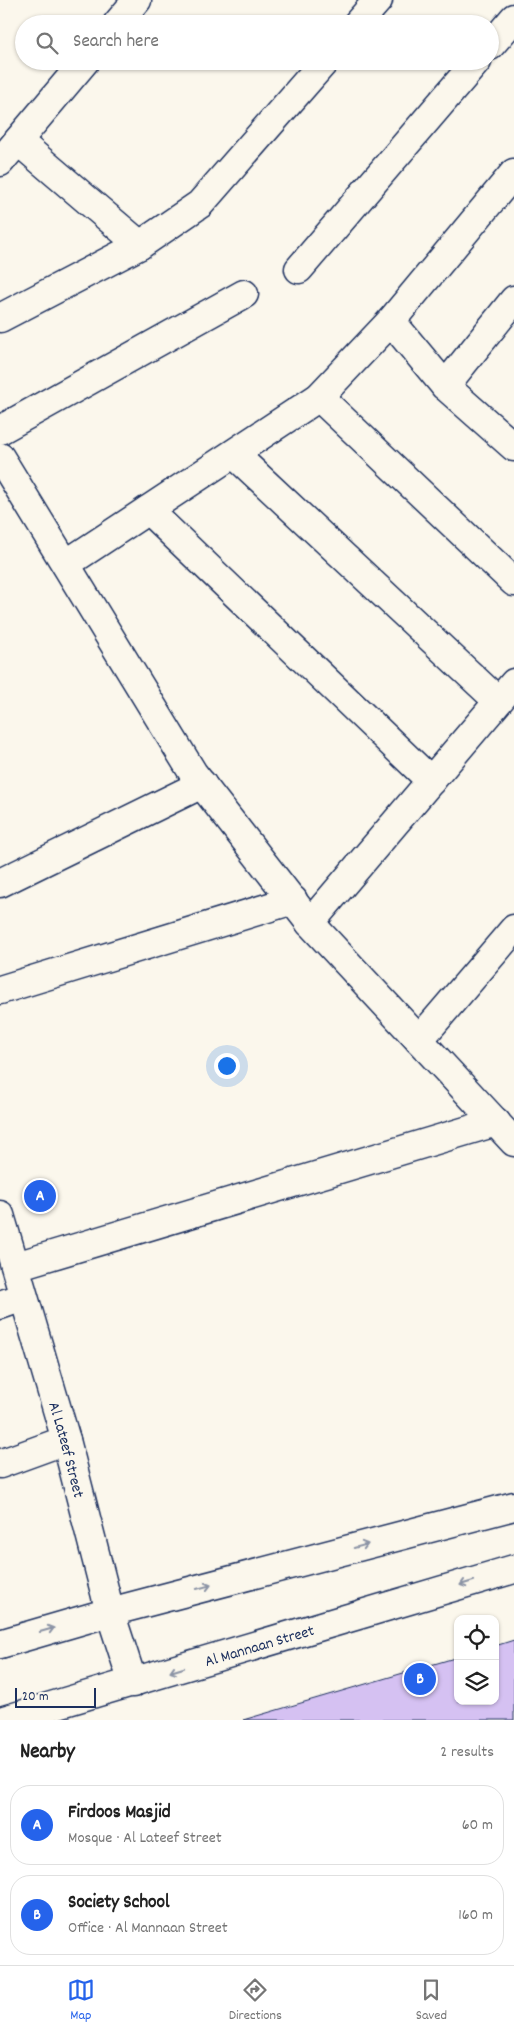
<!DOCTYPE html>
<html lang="en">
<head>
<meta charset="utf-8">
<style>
	:root { --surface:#fff; --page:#f2f2f2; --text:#222; --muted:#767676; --line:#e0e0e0; --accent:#2563eb }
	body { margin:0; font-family:Dekko,sans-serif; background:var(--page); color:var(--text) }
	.controls { position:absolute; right:15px; bottom:15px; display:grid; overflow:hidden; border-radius:10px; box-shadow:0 1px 4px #0004 }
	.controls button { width:45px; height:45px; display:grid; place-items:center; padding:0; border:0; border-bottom:1px solid var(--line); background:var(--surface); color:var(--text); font:25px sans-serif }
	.scale { position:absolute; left:15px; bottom:12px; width:81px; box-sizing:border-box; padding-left:5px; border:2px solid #1b2f5e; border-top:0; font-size:14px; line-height:18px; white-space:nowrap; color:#1b2f5e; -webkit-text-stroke:4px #fbf7ec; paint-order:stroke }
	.you { position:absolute; left:226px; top:1065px; width:18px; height:18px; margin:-12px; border:4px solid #fff; border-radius:50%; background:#1a73e8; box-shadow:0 0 0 8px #1a73e833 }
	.badge { display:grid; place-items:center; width:32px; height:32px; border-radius:50%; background:var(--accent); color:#fff; font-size:16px; font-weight:700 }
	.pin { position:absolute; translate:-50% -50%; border:2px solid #fff; box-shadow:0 1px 5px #0006 }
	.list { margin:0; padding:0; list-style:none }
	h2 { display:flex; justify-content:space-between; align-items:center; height:65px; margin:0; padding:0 20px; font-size:21px }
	h2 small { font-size:16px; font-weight:400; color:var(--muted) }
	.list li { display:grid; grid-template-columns:32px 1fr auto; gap:15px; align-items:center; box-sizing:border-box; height:80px; margin:0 10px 10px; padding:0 10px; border:1px solid var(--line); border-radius:20px }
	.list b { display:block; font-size:19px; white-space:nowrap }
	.list p { margin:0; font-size:16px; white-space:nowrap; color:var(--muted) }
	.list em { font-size:16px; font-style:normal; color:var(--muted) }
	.icon { flex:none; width:28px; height:28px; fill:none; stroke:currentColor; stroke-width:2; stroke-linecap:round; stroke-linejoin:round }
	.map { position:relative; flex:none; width:514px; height:1720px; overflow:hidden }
	.search { position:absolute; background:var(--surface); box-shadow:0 1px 4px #0004; left:15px; right:15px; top:15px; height:55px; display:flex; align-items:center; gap:12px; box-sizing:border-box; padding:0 18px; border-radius:28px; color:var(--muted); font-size:19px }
	.sheet { height:245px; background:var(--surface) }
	nav { display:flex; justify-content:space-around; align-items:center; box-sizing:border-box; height:70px; border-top:1px solid var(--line); background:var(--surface); font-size:14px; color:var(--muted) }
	nav a { display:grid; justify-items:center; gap:2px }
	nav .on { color:var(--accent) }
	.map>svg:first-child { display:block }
	.building { fill:#d5c1f2; stroke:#1b2f5e }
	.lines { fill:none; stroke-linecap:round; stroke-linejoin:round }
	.minor-casing { stroke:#1b2f5e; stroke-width:31 }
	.tertiary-casing { stroke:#1b2f5e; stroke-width:31 }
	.minor { stroke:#fbf7ec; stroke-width:28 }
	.tertiary { stroke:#fbf7ec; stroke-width:28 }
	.oneway { stroke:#8b93a5 }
	.labels { text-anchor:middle; stroke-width:4; stroke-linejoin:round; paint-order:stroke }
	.street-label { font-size:16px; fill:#1b2f5e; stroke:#fbf7ec }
</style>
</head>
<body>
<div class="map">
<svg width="514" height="1720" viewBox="0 0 514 1720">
	<rect width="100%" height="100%" fill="#fbf7ec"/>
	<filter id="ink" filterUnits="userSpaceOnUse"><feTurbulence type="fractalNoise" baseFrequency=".02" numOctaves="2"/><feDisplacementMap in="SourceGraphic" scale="10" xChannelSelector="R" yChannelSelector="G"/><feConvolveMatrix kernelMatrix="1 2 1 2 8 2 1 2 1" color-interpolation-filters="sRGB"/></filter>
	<g filter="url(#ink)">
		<path class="building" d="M514,1640V1720H243L458,1657V1701H495V1646Z"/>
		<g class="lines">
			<g class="minor-casing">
				<g id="minor">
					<path d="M117,24L137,0"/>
					<path d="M357,24L378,0"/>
					<path d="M490,46L514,18"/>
					<path d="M18,141L140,245"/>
					<path d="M0,162L85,61"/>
					<path d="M299,269L477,61"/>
					<path d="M0,318L140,245L200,204L325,61"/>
					<path d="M391,321L445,386L514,447"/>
					<path d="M445,386L514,300"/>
					<path d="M319,397L514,582"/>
					<path d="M0,430L244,294"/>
					<path d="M234,454L498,701"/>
					<path d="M0,457L193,773L310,923L514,1142"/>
					<path d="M148,510L431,781"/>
					<path d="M66,564L319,397L391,321L514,173"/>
					<path d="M0,883L202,784"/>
					<path d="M310,923L514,683"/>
					<path d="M0,990L293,900"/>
					<path d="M419,1040L514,929"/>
					<path id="s1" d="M0,1215L66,1440L110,1612L133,1683"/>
					<path d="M16,1266L496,1122"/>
					<path d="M0,1305L23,1297"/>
					<path d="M0,1464L66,1440"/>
				</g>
			</g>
			<g class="tertiary-casing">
				<g id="tertiary">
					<path d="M0,1644L110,1612L514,1506"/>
					<path id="s2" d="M4,1720L514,1569"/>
				</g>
			</g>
			<use href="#minor" class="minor"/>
			<use href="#tertiary" class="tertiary"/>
		</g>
		<defs><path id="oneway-shaft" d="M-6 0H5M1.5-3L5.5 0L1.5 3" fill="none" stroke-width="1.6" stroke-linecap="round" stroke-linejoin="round" transform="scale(1.25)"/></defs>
		<g class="oneway">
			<use href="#oneway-shaft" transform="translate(361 1546) rotate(-15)"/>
			<use href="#oneway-shaft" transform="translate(467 1583) rotate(163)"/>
			<use href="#oneway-shaft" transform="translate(204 1587) rotate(-15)"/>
			<use href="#oneway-shaft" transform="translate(47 1630) rotate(-16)"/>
			<use href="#oneway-shaft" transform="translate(177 1670) rotate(163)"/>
		</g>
	</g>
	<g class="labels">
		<g class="street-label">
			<text dy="6" stroke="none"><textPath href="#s1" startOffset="244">Al Lateef Street</textPath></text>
			<text dy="6" stroke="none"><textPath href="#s2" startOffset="266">Al Mannaan Street</textPath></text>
		</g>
	</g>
</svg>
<div class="controls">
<button><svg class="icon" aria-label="locate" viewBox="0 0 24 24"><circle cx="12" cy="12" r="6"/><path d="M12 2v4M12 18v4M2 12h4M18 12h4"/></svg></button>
<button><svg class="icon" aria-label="layers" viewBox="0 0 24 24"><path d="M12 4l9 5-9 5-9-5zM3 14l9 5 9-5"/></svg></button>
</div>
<div class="scale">20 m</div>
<div class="you"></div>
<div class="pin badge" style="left:40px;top:1196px">A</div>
<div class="pin badge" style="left:420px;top:1679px">B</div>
<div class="search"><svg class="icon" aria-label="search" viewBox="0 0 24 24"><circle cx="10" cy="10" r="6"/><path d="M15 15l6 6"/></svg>Search here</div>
</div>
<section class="sheet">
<h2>Nearby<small>2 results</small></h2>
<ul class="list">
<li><span class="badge">A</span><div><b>Firdoos Masjid</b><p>Mosque · Al Lateef Street</p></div><em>60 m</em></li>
<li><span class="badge">B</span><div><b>Society School</b><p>Office · Al Mannaan Street</p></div><em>160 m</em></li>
</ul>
</section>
<nav>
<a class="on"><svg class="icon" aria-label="map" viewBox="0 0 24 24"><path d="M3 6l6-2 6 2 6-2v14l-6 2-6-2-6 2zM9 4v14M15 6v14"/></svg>Map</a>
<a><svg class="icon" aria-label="directions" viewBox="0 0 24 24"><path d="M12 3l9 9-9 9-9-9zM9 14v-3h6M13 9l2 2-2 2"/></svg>Directions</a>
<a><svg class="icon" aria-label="saved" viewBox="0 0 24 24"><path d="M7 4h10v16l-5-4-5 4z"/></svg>Saved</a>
</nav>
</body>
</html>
